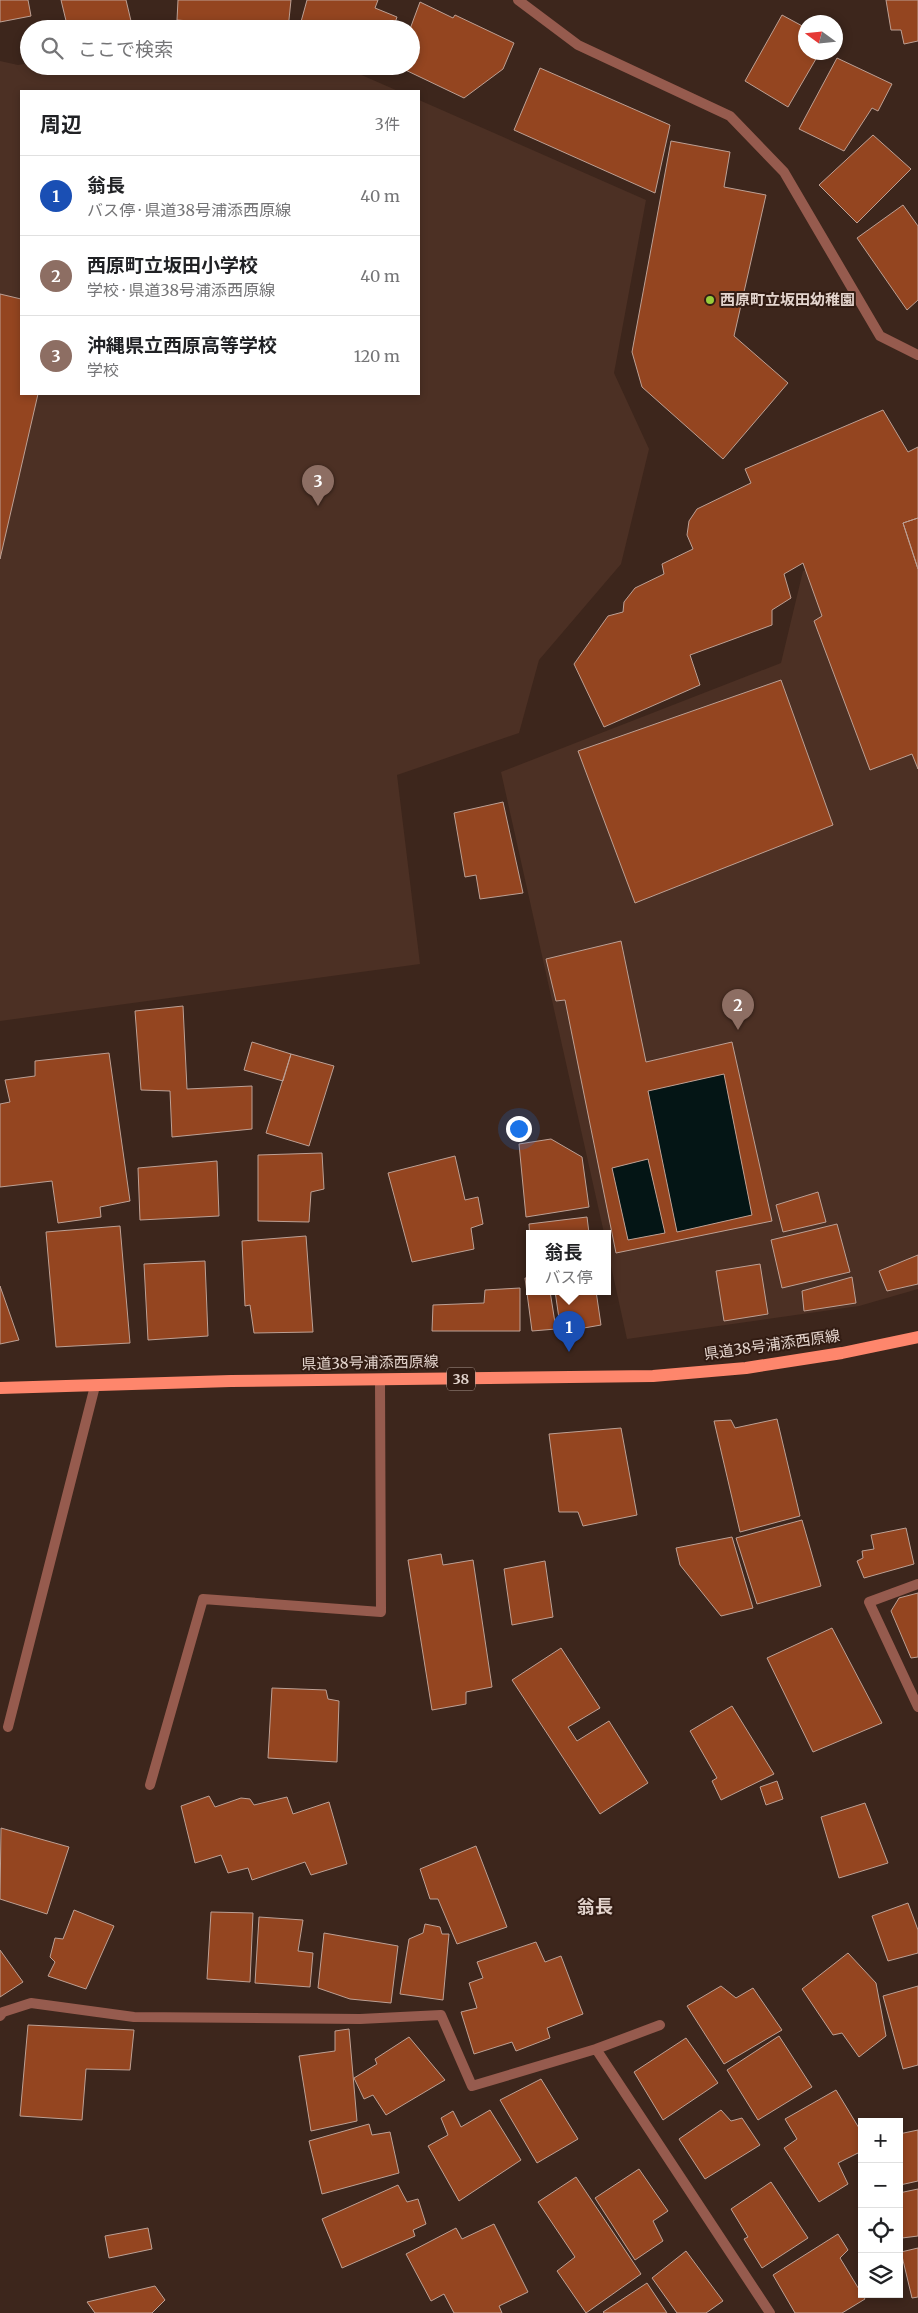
<!DOCTYPE html>
<html lang="ja">
<head>
<meta charset="utf-8">
<style>
	:root { --surface:#fff; --page:#f6f6f6; --text:#202124; --muted:#757577; --line:#e0e0e0; --accent:#556e2e }
	body { margin:0; font-family:Merriweather,"Noto Sans JP",serif; background:var(--page); color:var(--text) }
	.controls { position:absolute; right:15px; bottom:15px; display:grid; overflow:hidden; border-radius:0px; box-shadow:0 2px 8px #0003 }
	.controls button { width:45px; height:45px; display:grid; place-items:center; padding:0; border:0; border-bottom:1px solid var(--line); background:var(--surface); color:var(--text); font:25px sans-serif }
	.compass { position:absolute; left:798px; top:15px; width:45px; height:45px; border-radius:50%; background:var(--surface); box-shadow:0 2px 8px #0003; rotate:285deg }
	.you { position:absolute; left:518px; top:1128px; width:18px; height:18px; margin:-12px; border:4px solid #fff; border-radius:50%; background:#1a73e8; box-shadow:0 0 0 8px #1a73e833 }
	.badge { display:grid; place-items:center; width:32px; height:32px; border-radius:50%; background:var(--accent); color:#fff; font-size:16px; font-weight:700 }
	.pin { position:absolute; translate:-50% -41px; filter:drop-shadow(0 1px 2px #0008) }
	.pin::after { content:''; position:absolute; top:26px; width:18px; height:15px; background:inherit; clip-path:polygon(0 0,100% 0,50% 100%) }
	.popup { position:absolute; left:526px; top:1230px; width:85px; height:65px; box-sizing:border-box; display:grid; place-content:center; border-radius:0px; background:var(--surface); filter:drop-shadow(0 1px 4px #0005); font-size:16px; white-space:nowrap; color:var(--muted) }
	.popup b { font-size:19px; color:var(--text) }
	.popup::after { content:''; position:absolute; left:50%; top:100%; margin-left:-10px; border:10px solid transparent; border-top-color:var(--surface) }
	.list { margin:0; padding:0; list-style:none }
	h2 { display:flex; justify-content:space-between; align-items:center; height:65px; margin:0; padding:0 20px; font-size:21px }
	h2 small { font-size:16px; font-weight:400; color:var(--muted) }
	.list li { display:grid; grid-template-columns:32px 1fr auto; gap:15px; align-items:center; box-sizing:border-box; height:80px; padding:0 20px; border-top:1px solid var(--line) }
	.list b { display:block; font-size:19px; white-space:nowrap }
	.list p { margin:0; font-size:16px; white-space:nowrap; color:var(--muted) }
	.list em { font-size:16px; font-style:normal; color:var(--muted) }
	.icon { flex:none; width:28px; height:28px; fill:none; stroke:currentColor; stroke-width:2; stroke-linecap:round; stroke-linejoin:round }
	.map { position:relative; flex:none; width:918px; height:2313px; overflow:hidden }
	.search { position:absolute; background:var(--surface); box-shadow:0 2px 8px #0003; left:20px; top:20px; width:400px; height:55px; display:flex; align-items:center; gap:12px; box-sizing:border-box; padding:0 18px; border-radius:28px; color:var(--muted); font-size:19px }
	.panel { position:absolute; background:var(--surface); box-shadow:0 2px 8px #0003; left:20px; top:90px; width:400px; height:305px; border-radius:0px }
	.map>svg:first-child { display:block }
	.built { fill:#4c3024 }
	.water { fill:#041515 }
	.building { fill:#944520; stroke:#bda094; fill-rule:evenodd }
	.lines { fill:none; stroke-linecap:round; stroke-linejoin:round }
	.minor { stroke:#965b4e; stroke-width:10 }
	.primary { stroke:#fe866c; stroke-width:12 }
	.poi-dot { fill:#96cc3a; stroke:#321c13; stroke-width:2 }
	.labels { text-anchor:middle; stroke-width:4; stroke-linejoin:round; paint-order:stroke }
	.shield { fill:#321c13; stroke:#ae9d95; stroke-width:1 }
	.shield-label { font-size:14px; font-weight:bold; fill:#e3d4cd }
	.poi-label { font-size:15px; font-weight:bold; fill:#e3d4cd; stroke:#321c13; text-anchor:start }
	.street-label { font-size:15px; fill:#e3d4cd; stroke:#321c13 }
	.quarter-label { font-size:18px; font-weight:bold; fill:#e3d4cd; stroke:#321c13 }
</style>
</head>
<body>
<div class="map">
<svg width="918" height="2313" viewBox="0 0 918 2313">
	<rect width="100%" height="100%" fill="#3d261c"/>
	<path class="built" d="M0,61L18,65L29,63V66H341L398,91H21V394H419V100L646,200L614,373L649,449L621,564L539,660L519,733L397,775L420,964L0,1021Z
		M918,524V1289L859,1306L627,1339L608,1252V1233H604L501,772L781,663L803,571Z"/>
	<path class="water" d="M724,1074L752,1215L677,1232L648,1091Z
		M648,1159L665,1233L628,1240L612,1168Z"/>
	<path class="building" d="M0,0H28L31,16L0,22Z
		M61,0H126L131,21L98,29H68Z
		M178,0H291L288,29L177,20Z
		M307,0H378L375,8L397,17L393,29H299Z
		M886,0H918V41L904,44L901,30H891Z
		M420,2L453,18L455,15L514,43L503,69L464,98L397,66H411L410,29Z
		M782,15L806,28V52H820L788,107L745,81Z
		M837,58L892,84L878,111L872,108L844,151L799,129Z
		M540,68L670,125L655,193L514,130Z
		M873,135L911,169L857,223L819,185Z
		M671,141L730,152L724,187L766,195L734,336L788,383L723,459L642,387L632,352Z
		M903,205L918,226V300L907,310L857,238Z
		M0,294L21,299V394H38L0,559Z
		M883,410L908,452L918,447V518L903,523L918,569V769L912,754L870,770L814,621L822,616L803,563L784,574L791,598L772,610V625L690,655L700,685L604,727L574,664L608,616L623,612L624,602L635,588L664,574L662,564L693,549L687,535L689,521L697,509L751,483L745,469Z
		M918,518V569L903,523Z
		M781,680L833,825L635,903L578,751Z
		M503,802L523,893L480,899L476,875L465,877L454,813Z
		M621,941L646,1062L732,1042L772,1221L616,1253L565,1000L556,1001L546,959ZM724,1074L752,1215L677,1232L648,1091ZM648,1159L665,1233L628,1240L612,1168Z
		M183,1006L187,1089L252,1086V1129L172,1137L170,1091L141,1090L135,1011Z
		M252,1042L291,1054L283,1081L244,1070Z
		M109,1053L130,1201L100,1207L101,1217L58,1223L52,1181L0,1187V1104L10,1102L5,1080L35,1076V1061Z
		M291,1054L334,1066L309,1146L266,1133Z
		M551,1139L582,1157L589,1207L526,1217L519,1144Z
		M322,1153L324,1189L311,1192L309,1222L258,1221V1155Z
		M455,1156L465,1200L478,1197L483,1224L471,1228L474,1249L412,1262L388,1173Z
		M217,1161L219,1216L140,1220L138,1168Z
		M818,1192L826,1222L783,1232L776,1205Z
		M587,1217L589,1233H530V1239L529,1224Z
		M837,1224L850,1272L782,1288L771,1240Z
		M120,1226L130,1343L56,1347L46,1232Z
		M306,1236L313,1332L254,1333L250,1305L245,1306L242,1241Z
		M918,1255V1284L887,1291L879,1271Z
		M205,1261L208,1336L148,1340L144,1264Z
		M760,1264L768,1314L724,1321L716,1271Z
		M852,1277L856,1303L804,1311L802,1291Z
		M525,1278H530V1291H550L556,1329L532,1331Z
		M0,1286L19,1340L0,1344Z
		M520,1288V1331H432L433,1305L484,1303L485,1290Z
		M555,1291H596L601,1325L561,1332Z
		M777,1419L800,1516L740,1532L714,1421L731,1420L735,1428Z
		M621,1428L637,1515L583,1526L578,1512H559L549,1434Z
		M802,1520L821,1586L757,1604L736,1538Z
		M906,1528L914,1564L864,1578L857,1561L863,1558L862,1551L874,1549L871,1535Z
		M732,1537L753,1608L721,1616L680,1565L676,1548Z
		M441,1554L443,1565L473,1560L492,1687L466,1692V1704L432,1710L408,1560Z
		M545,1561L553,1617L512,1625L504,1569Z
		M918,1593V1657L911,1658L891,1611L899,1598Z
		M832,1628L882,1723L813,1752L767,1658Z
		M561,1648L600,1708L568,1727L577,1741L609,1721L648,1783L600,1814L512,1680Z
		M272,1688L326,1690L328,1699L339,1701L337,1762L268,1758Z
		M732,1706L774,1774L721,1800L712,1781L717,1778L690,1731Z
		M777,1781L783,1799L766,1805L760,1787Z
		M209,1796L215,1807L241,1798L250,1799L254,1805L287,1797L293,1814L329,1802L347,1864L311,1875L305,1862L252,1880L248,1868L228,1873L221,1855L195,1863L181,1806Z
		M865,1803L888,1863L839,1878L821,1817Z
		M1,1828L69,1847L47,1914L0,1899Z
		M476,1846L507,1927L457,1944L438,1899H430L420,1869Z
		M908,1903L918,1930V1953L888,1961L872,1916Z
		M74,1910L114,1926L86,1989L48,1976L55,1962L50,1957L55,1938L63,1939Z
		M211,1912L253,1913L250,1982L207,1979Z
		M259,1917L303,1920L298,1951L313,1953L310,1987L255,1983Z
		M425,1924L440,1927L442,1934H449L443,2000L400,1994L409,1939L423,1933Z
		M324,1933L398,1946L391,2003L350,1999L318,1988Z
		M536,1942L545,1962L561,1956L583,2014L547,2028L550,2038L516,2051L512,2042L474,2054L461,2012L477,2008L469,1983L483,1978L477,1962Z
		M0,1950L23,1982L0,1997Z
		M848,1953L876,1983L886,2036L859,2057L842,2033L833,2035L802,1989Z
		M721,1986L736,1998L753,1988L782,2030L724,2064L687,2006Z
		M918,1986V2065L903,2069L883,1996Z
		M28,2025L134,2030L130,2070L86,2069L82,2120L20,2116Z
		M349,2029L357,2121L311,2131L299,2056L335,2051V2031Z
		M779,2036L812,2087L758,2120L727,2070Z
		M409,2037L445,2080L386,2115L373,2095L364,2099L354,2078L377,2064L375,2059Z
		M686,2038L718,2083L663,2120L634,2072Z
		M541,2079L578,2139L537,2163L500,2100Z
		M836,2090L862,2133V2151L838,2163L848,2184L819,2202L784,2148L797,2139L785,2119Z
		M490,2110L521,2160L459,2201L428,2146L448,2135L441,2118L453,2111L461,2127Z
		M721,2110L731,2121L742,2118L760,2145L705,2179L679,2139Z
		M369,2124L372,2135L390,2132L399,2173L322,2194L309,2141Z
		M918,2130V2181L900,2185L899,2134Z
		M639,2169L668,2211L653,2221L663,2241L635,2260L595,2198Z
		M576,2177L641,2274L586,2313L557,2271L575,2257L538,2202Z
		M771,2182L808,2238L762,2268L744,2239L748,2237L731,2209Z
		M398,2185L407,2202L418,2199L426,2224L413,2230L415,2236L342,2268L322,2219Z
		M918,2189V2236L902,2238L899,2193Z
		M494,2224L528,2292L499,2306L502,2313H454L444,2294L431,2301L406,2254L456,2228L462,2239Z
		M148,2228L152,2249L109,2258L105,2236Z
		M838,2234L848,2250L840,2258L865,2299L842,2313H795L773,2275Z
		M918,2248V2297L912,2298L901,2252Z
		M686,2251L723,2301L706,2313H677L652,2278Z
		M647,2283L667,2313H604L603,2312Z
		M155,2286L165,2300L152,2313H95L87,2302Z"/>
	<g class="lines">
		<path class="minor" d="M518,0L578,45L730,116L784,172L880,336L918,355
			M918,1584L869,1602L918,1707
			M8,1727L95,1386
			M150,1785L203,1599L381,1612L380,1380
			M0,2016L3,2012L31,2003L134,2017L360,2019L441,2015L472,2086L596,2049L660,2025
			M596,2049L770,2313"/>
		<path class="primary" d="M0,1388L231,1381L653,1376L746,1368L842,1353L918,1337"/>
	</g>
	<circle class="poi-dot" cx="710" cy="300" r="5"/>
	<g class="labels">
		<rect class="shield" x="447" y="1367.5" width="28" height="23" rx="4"/>
		<g class="shield-label">
			<text x="461" y="1384">38</text>
		</g>
		<g class="poi-label">
			<text x="720" y="305">西原町立坂田幼稚園</text>
		</g>
		<g class="street-label">
			<text transform="translate(772 1345) rotate(-8)" y="5">県道38号浦添西原線</text>
			<text transform="translate(370 1363) rotate(-1)" y="5">県道38号浦添西原線</text>
		</g>
		<g class="quarter-label">
			<text x="595" y="1913">翁長</text>
		</g>
	</g>
</svg>
<div class="controls">
<button>+</button>
<button>−</button>
<button><svg class="icon" aria-label="locate" viewBox="0 0 24 24"><circle cx="12" cy="12" r="6"/><path d="M12 2v4M12 18v4M2 12h4M18 12h4"/></svg></button>
<button><svg class="icon" aria-label="layers" viewBox="0 0 24 24"><path d="M12 4l9 5-9 5-9-5zM3 14l9 5 9-5"/></svg></button>
</div>
<svg class="compass" viewBox="-18 -18 36 36"><path d="M0-13l5 13h-10z" fill="#e53935"/><path d="M0 13l5-13h-10z" fill="#757577"/></svg>
<div class="you"></div>
<div class="pin badge" style="left:569px;top:1352px;background:#1a4fb4">1</div>
<div class="popup"><b>翁長</b>バス停</div>
<div class="pin badge" style="left:738px;top:1030px;background:#8d6e63">2</div>
<div class="pin badge" style="left:318px;top:506px;background:#8d6e63">3</div>
<div class="search"><svg class="icon" aria-label="search" viewBox="0 0 24 24"><circle cx="10" cy="10" r="6"/><path d="M15 15l6 6"/></svg>ここで検索</div>
<section class="panel">
<h2>周辺<small>3件</small></h2>
<ul class="list">
<li><span class="badge" style="background:#1a4fb4">1</span><div><b>翁長</b><p>バス停 · 県道38号浦添西原線</p></div><em>40 m</em></li>
<li><span class="badge" style="background:#8d6e63">2</span><div><b>西原町立坂田小学校</b><p>学校 · 県道38号浦添西原線</p></div><em>40 m</em></li>
<li><span class="badge" style="background:#8d6e63">3</span><div><b>沖縄県立西原高等学校</b><p>学校</p></div><em>120 m</em></li>
</ul>
</section>
</div>
</body>
</html>
